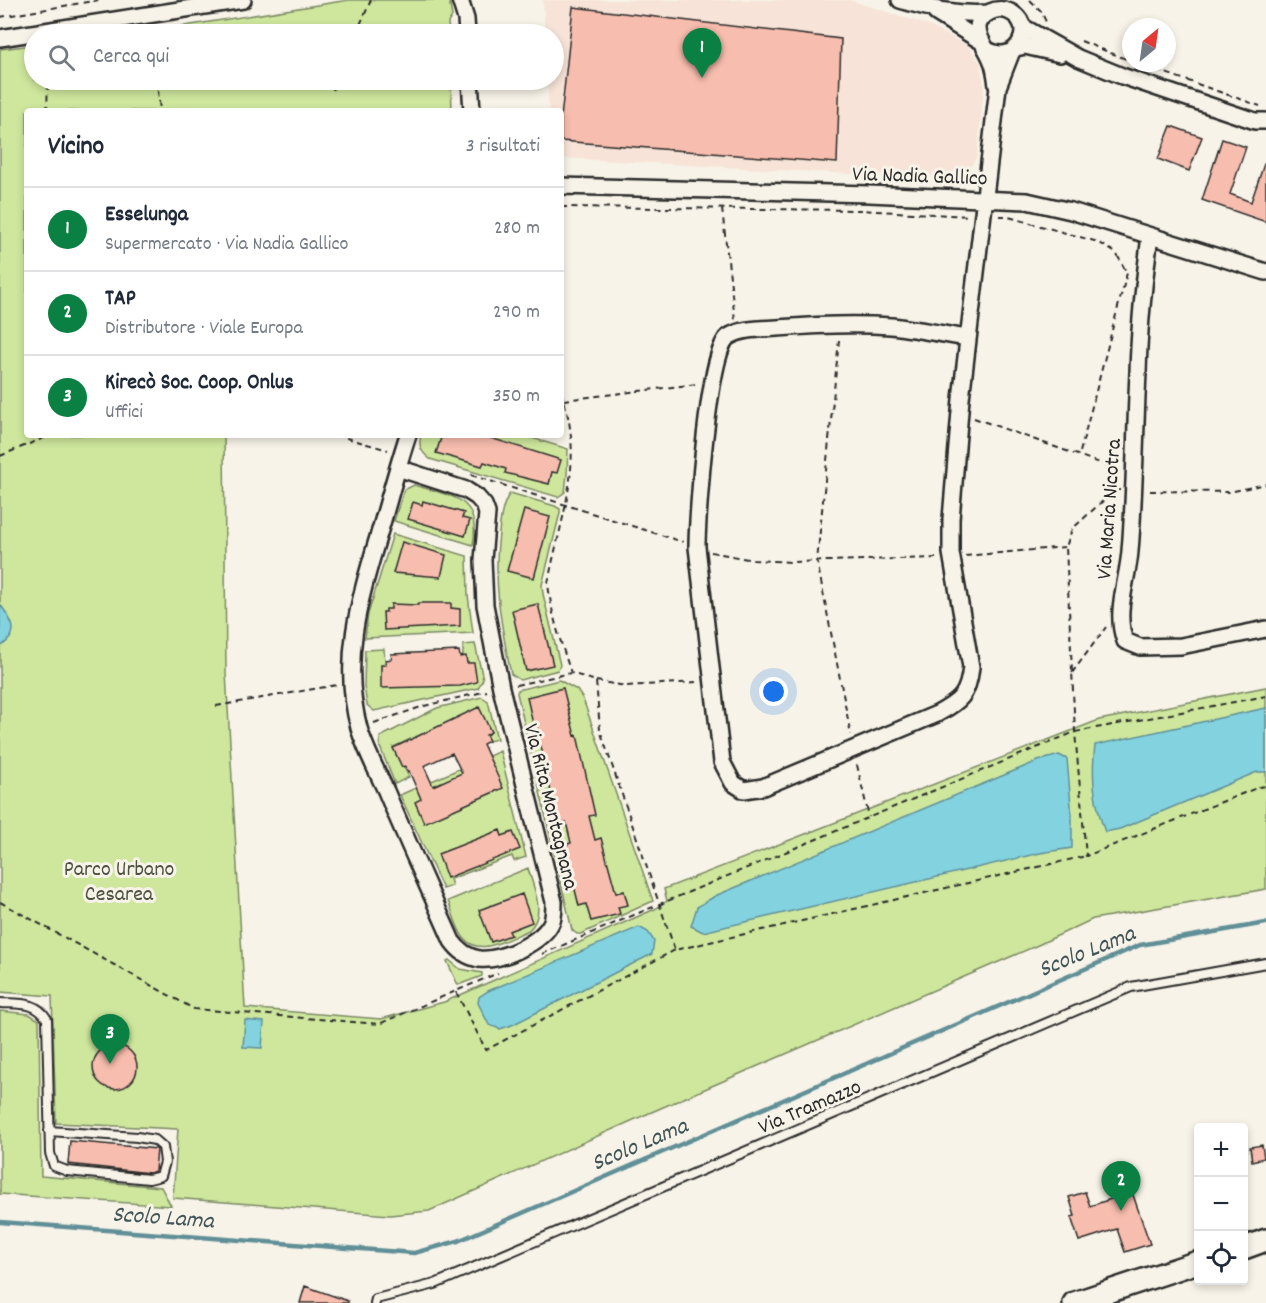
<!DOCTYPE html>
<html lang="it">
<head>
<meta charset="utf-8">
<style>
	:root { --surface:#fff; --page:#f6f6f7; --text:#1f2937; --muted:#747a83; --line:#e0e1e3; --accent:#0b8043 }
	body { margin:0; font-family:Dekko,sans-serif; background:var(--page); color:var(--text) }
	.controls { position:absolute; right:18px; bottom:18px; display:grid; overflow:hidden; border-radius:6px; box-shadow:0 3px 9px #0003 }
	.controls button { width:54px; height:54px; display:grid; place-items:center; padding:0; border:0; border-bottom:2px solid var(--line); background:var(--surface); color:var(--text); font:30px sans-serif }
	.compass { position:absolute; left:1122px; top:18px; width:54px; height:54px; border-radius:50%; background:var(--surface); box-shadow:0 3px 9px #0003; rotate:29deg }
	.you { position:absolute; left:774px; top:692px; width:21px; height:21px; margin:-15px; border:4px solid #fff; border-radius:50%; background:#1a73e8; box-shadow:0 0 0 9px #1a73e833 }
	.badge { display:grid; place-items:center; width:39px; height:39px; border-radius:50%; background:var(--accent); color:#fff; font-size:20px; font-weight:700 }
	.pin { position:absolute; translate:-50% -50px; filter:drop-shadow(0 2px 3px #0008) }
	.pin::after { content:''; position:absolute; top:32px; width:21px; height:18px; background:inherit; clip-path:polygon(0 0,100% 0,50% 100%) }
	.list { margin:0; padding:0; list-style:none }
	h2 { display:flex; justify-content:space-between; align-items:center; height:78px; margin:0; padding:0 24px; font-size:26px }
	h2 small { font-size:20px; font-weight:400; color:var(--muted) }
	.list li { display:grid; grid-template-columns:39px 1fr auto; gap:18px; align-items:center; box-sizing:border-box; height:84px; padding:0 24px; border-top:2px solid var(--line) }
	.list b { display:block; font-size:22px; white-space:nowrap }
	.list p { margin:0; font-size:20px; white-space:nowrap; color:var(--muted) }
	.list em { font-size:20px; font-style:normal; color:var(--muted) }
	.icon { flex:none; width:33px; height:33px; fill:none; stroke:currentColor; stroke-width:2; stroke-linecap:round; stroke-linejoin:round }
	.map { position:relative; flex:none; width:1266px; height:1303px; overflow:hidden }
	.search { position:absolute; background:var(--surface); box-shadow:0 3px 9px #0003; left:24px; top:24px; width:540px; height:66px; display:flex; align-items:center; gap:15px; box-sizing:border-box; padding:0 21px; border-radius:33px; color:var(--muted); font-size:22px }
	.panel { position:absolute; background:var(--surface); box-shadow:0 3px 9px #0003; left:24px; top:108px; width:540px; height:330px; border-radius:6px }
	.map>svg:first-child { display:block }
	.built { fill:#f7e3d7 }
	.green { fill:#cee79d; stroke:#7c8964; stroke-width:1.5 }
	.water { fill:#83d2df; stroke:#608f97; stroke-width:1.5 }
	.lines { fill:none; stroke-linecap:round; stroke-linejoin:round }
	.stream { stroke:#608f97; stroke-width:4.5 }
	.building { fill:#f7bdae; stroke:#2b2b2b; stroke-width:1.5; fill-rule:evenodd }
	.service-casing { stroke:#2b2b2b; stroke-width:12 }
	.minor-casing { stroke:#2b2b2b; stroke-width:20 }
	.secondary-casing { stroke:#2b2b2b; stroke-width:26 }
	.path { stroke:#2b2b2b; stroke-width:2; stroke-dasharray:6 4.5; stroke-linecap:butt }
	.service { stroke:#f7f3e8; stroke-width:8 }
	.minor { stroke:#f7f3e8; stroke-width:15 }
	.secondary { stroke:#f7f3e8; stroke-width:21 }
	.labels { text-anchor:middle; stroke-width:6; stroke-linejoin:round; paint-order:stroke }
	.street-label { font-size:22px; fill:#2b2b2b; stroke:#f7f3e8 }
	.park-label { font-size:22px; fill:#4c5142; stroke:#f7f3e8 }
	.water-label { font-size:24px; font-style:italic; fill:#415558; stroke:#f7f3e8 }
</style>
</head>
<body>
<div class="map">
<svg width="1266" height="1303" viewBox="0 0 1266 1303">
	<rect width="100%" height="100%" fill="#f7f3e8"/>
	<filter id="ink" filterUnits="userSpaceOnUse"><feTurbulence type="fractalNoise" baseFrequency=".0167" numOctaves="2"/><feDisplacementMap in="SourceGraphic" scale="12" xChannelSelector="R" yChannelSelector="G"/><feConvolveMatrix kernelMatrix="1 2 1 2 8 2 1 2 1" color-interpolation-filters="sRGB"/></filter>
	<g filter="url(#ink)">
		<path class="built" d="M543,0H849L925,24L967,45L980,62L984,87L977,156L971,166L956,177L853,174L561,158V111H549L547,80H554V34H545Z"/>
		<path class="green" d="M349,0H449L452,16L448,23L449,34H134Z
			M34,45V80H451L452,111H27V435H224L226,673L245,1008L381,1019L444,1002L458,996L655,909L667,901L664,889L1099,720L1266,687V889L1093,919L1038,945L647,1114L429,1211L390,1215L173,1198L178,1129L56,1123L52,996L0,992V49Z
			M421,435H522L568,449L567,474L565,492L558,497L430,459C421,452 418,446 421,435Z
			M414,485C452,497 481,496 473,545L394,521L404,490Z
			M510,493L555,506L560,509V513L542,585L543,594L560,665L558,670L520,680L511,674C501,626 493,582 499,533C500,520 502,504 510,493Z
			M393,534L467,556L468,595L473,633L365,638L368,614Z
			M475,644L483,679L478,688L374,711L367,705L364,686L365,650L384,649L385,662L463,656V645Z
			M559,680L577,690L583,699L653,901L581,934H577L572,930L517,693L518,690Z
			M482,697L488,701L497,739L489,741L486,735L491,732L479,708L393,747L409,777L395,784L380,747V737L437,708Z
			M500,751L526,857L514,861L512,856L450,879L452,886L443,889L400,795Z
			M528,868C533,888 547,913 529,930C511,937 479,959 463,937C456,927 453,912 448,901Z
			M449,960L460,969L482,973V976L458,985L447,961Z
			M0,1011L29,1014L39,1020L41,1176L161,1187L171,1206L0,1194Z"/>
		<path class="water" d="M0,604C12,621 22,633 0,647Z
			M1266,708V772H1257L1120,829L1105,832C1094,802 1091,777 1095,745Z
			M1059,755L1067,759L1072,817V848L1040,853L703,932L691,926L697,907L715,896L1038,761Z
			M639,927L648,932L654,941L652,954L512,1025L500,1029L489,1025L478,1003L479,997L488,991Z
			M245,1020L264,1022L262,1048L243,1047Z"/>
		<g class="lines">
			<path class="stream" d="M0,1222L414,1253L458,1241L1140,945L1266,923"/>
		</g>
		<path class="building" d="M573,7L841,39L837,163L561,141V118Z
			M1171,126L1202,137L1189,171L1158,159Z
			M1222,139L1246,147L1230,194L1251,202L1264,164L1266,165V222L1202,200Z
			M442,435H481L561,460L557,473L552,472L549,484L505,473L506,469L484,462L482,466L436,453Z
			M423,501L464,513L462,518L470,520L465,536L408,519L413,502L422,505Z
			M524,510L550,517L534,578L507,571Z
			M402,542L446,555L441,577L393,573Z
			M418,603H451V608L460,609V626L384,630L383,612H386V609H391V604L418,605Z
			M538,604L553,665L526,671L512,610Z
			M459,651L460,657L466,656L467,663H474L477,682L460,686L381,688V665H386V660L392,659L391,654Z
			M563,688L575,736L577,735L595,815L589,816L595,840L601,838L616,893L624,891L628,905L618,907L620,914L591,921L586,904L579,906L564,845L571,843L566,822L558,824L537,728L534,729L527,697Z
			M479,707L491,732L486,735L489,741L483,744L503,788L424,823L415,802L421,799L409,771L408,772L405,766L402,767L393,748ZM452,753L462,773L433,786L424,766Z
			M500,830L502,836L513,832L520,849L447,878L438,854Z
			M522,894L532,922L509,931L511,935L491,942L479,910Z
			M93 1067a22 22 0 1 1 44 0a22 22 0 1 1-44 0Z
			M70,1141L157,1149L155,1171L150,1173L68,1164Z
			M1262,1145L1264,1158L1252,1161L1250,1147Z
			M1085,1192L1090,1206L1132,1192L1150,1244L1125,1252L1117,1229L1079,1241L1071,1217L1075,1216L1069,1197Z
			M305,1286L348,1301V1303H300Z"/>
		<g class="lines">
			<g class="service-casing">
				<path id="service" d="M0,1003C19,1004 36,1001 47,1019L50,1153L54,1166L67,1171L149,1179L161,1176L165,1162L163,1147L155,1140L137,1137L49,1131
					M375,1303L376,1299L435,1284L1131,987L1266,963"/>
			</g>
			<g class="minor-casing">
				<path id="minor" d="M460,0L466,19L467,34
					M900,0C930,9 957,15 988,13
					M936,13L979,40
					M1023,27L1078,58L1122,76L1255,121H1266
					M0,38L243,0
					M1016,48L1025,46L1060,54
					M986,49C1017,69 1039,23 1008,11C1003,9 996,9 990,12C965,25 986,45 991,59C995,67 996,77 997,86
					M470,80L472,111
					M561,186L869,194L1027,201L1071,211L1266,272
					M1150,236C1144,281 1139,327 1138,373C1135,432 1135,492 1130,551C1128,580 1114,612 1125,641L1140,647L1181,646L1266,629
					M968,338C943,334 917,329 891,326C853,323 815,325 777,328C761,329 742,328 728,337C708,351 697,518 697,547L722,762L733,783L744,790L763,787L937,714C961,701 968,695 971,667L951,553V519L961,399L998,87L1012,51
					M398,468L466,490L477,497L484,505L487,513L483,560L485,605L501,688L554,902C554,908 554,915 552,921C544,942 500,962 479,959C467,957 459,951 452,941C430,891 407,841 386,791C377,771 365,749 359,728C340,657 361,595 381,527C390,496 398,465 408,435"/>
			</g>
			<g class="secondary-casing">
				<path id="secondary" d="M1244,1248L1266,1240
					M1074,1303L1198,1262"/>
			</g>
			<path class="path" d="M1030,0L1041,11L1046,22
				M0,17L99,0
				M356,34L371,0
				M1081,41L1131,61
				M1137,63L1260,106
				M157,80L160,111
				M333,90L337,80
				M47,111L48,80
				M561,207L859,210L969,216
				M722,209L735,320
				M999,216H1005L1098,242L1116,253L1127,273L1079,456
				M839,340L817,561L851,735
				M561,392C586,461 561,515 548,583C551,614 561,643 571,673L596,681L600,730L675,950L1086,856
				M564,400L698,384
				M974,418L1114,468L1115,490
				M336,435L388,450
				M0,456L51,435
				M471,475L683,542
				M1120,490H1115L1072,529L1066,547L1075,732L1086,856L1259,787L1266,786
				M1150,491L1229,492L1266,484
				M711,552L753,560L792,562L936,558
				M965,556L1066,547
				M1072,673L1106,627
				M596,681L625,686L698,682
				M516,685L571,673
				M216,706L337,685
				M374,723L424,706L487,691
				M857,765L869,817
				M0,902L194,1009L379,1024L498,973
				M542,954L660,904L1075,732L1266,696
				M456,992L486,1050L675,950"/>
			<use href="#service" class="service"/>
			<use href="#minor" class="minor"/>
			<use href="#secondary" class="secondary"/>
		</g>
	</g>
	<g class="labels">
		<g class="street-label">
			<text transform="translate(920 174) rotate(2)" y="8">Via Nadia Gallico</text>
			<text transform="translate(1107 509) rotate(-86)" y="8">Via Maria Nicotra</text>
			<text transform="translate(553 806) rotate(76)" y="8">Via Rita Montagnana</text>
			<text transform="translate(809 1105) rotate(-23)" y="8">Via Tramazzo</text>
		</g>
		<g class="park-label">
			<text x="119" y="875">Parco Urbano<tspan x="119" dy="25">Cesarea</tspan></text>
		</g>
		<g class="water-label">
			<text transform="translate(1086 950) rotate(-22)" y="8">Scolo Lama</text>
			<text transform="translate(639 1143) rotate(-23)" y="8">Scolo Lama</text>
			<text transform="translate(163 1216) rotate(4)" y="8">Scolo Lama</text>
		</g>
	</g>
</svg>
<div class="controls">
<button>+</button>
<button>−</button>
<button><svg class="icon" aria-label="locate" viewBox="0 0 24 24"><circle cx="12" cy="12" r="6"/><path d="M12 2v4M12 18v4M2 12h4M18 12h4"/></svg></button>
</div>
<svg class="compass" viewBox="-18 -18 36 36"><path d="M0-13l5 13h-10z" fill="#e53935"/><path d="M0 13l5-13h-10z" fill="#747a83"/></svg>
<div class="you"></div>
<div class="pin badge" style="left:702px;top:78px">1</div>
<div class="pin badge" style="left:1121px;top:1211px">2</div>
<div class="pin badge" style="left:110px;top:1064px">3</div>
<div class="search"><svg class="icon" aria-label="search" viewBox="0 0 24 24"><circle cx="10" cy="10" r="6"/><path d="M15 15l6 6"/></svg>Cerca qui</div>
<section class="panel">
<h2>Vicino<small>3 risultati</small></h2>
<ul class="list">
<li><span class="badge">1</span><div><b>Esselunga</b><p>Supermercato · Via Nadia Gallico</p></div><em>280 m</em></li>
<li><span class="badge">2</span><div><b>TAP</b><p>Distributore · Viale Europa</p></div><em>290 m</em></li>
<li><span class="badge">3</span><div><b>Kirecò Soc. Coop. Onlus</b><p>Uffici</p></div><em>350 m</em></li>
</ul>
</section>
</div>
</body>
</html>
